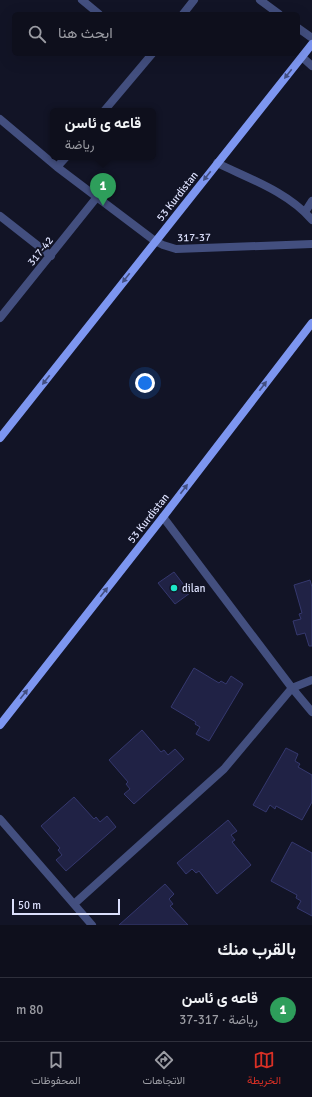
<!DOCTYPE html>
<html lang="ar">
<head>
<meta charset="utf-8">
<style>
	:root { --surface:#0e0f1c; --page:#171825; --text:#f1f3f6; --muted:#9b9ca3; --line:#2e2f3b; --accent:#d93025 }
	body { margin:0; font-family:Signika,Vazirmatn,sans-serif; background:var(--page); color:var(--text); direction:rtl }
	.scale { position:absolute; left:12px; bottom:10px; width:108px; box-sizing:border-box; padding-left:4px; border:2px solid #dbdffb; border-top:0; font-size:11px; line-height:14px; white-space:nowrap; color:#dbdffb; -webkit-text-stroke:3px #121426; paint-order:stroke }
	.you { position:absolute; left:145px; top:383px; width:14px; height:14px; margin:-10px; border:3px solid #fff; border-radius:50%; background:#1a73e8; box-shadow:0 0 0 6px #1a73e833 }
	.badge { display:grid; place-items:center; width:26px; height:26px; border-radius:50%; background:var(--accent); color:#fff; font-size:13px; font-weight:700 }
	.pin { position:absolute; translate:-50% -33px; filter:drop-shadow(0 1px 2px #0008) }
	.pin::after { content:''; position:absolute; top:21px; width:14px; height:12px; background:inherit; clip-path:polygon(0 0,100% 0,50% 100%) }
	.popup { position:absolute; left:50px; top:108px; width:106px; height:52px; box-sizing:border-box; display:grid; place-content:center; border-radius:6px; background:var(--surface); filter:drop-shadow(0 1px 3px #0005); font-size:13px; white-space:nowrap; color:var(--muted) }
	.popup b { font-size:15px; color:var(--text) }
	.popup::after { content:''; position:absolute; left:50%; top:100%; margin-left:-8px; border:8px solid transparent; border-top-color:var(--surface) }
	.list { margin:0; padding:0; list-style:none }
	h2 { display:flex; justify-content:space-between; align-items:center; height:52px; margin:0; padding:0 16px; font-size:17px }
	h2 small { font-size:13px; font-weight:400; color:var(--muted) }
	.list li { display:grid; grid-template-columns:26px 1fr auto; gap:12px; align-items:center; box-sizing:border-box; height:64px; padding:0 16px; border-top:1px solid var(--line) }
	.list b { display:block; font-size:15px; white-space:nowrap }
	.list p { margin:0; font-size:13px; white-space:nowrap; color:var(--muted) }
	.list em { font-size:13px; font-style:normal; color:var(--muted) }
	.icon { flex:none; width:22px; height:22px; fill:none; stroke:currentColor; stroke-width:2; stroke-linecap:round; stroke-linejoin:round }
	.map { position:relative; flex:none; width:312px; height:925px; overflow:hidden; direction:ltr }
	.search { position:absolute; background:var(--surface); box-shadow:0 4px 16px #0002; left:12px; right:12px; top:12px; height:44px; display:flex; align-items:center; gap:10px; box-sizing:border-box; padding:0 14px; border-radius:6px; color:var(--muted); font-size:15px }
	.sheet { height:116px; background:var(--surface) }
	nav { display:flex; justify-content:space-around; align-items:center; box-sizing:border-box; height:56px; border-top:1px solid var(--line); background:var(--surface); font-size:11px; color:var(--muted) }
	nav a { display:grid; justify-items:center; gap:2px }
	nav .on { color:var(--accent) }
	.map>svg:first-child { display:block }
	.building { fill:#202245; stroke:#35386e }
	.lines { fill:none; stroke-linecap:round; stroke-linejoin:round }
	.street { stroke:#434f7f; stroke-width:8 }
	.secondary { stroke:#7d96f0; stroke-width:8 }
	.oneway { fill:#424e81 }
	.poi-dot { fill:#1de6c9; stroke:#121426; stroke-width:1.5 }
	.labels { text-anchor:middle; stroke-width:4; stroke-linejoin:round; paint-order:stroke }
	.street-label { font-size:11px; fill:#dbdffb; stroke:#121426 }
	.poi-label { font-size:11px; fill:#dbdffb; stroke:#121426; text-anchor:start }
</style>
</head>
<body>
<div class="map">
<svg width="312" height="925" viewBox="0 0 312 925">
	<rect width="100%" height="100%" fill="#121426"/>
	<path class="building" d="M174,572L190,593L175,604L158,583Z
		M310,580L312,587V646H309L305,633L297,635L293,621L301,619L299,614L302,613L294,585Z
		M194,668L219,683L221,681L226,684L231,676L243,684L209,741L196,734L200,727L195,724L196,722L171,707Z
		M142,730L161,752L164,750L168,755L175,749L184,759L134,804L124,794L130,789L126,784L128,782L109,760Z
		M286,748L298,754L295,761L300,764L298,767L312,775V802L302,820L276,806L275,809L270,805L266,812L253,805Z
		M74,797L94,819L96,817L100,822L107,816L116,827L66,871L56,860L62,855L58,850L60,848L41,826Z
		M228,820L237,831L231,835L235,840L232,842L251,865L217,894L199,871L196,873L192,869L186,874L177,863Z
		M292,842L312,853V916L297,908L301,901L296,898L297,895L271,881Z
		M165,884L174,894L169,899L173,904L170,906L188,925H119Z"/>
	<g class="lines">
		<path class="street" d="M82,0L99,14
			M260,0L279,14
			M183,14L194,0
			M298,28L312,38
			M302,57L312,66
			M104,111L152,54
			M0,119L57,167L155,241L163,245L176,249L312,244
			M217,163C250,179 288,192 312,220
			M57,167L66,157
			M305,212L312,201
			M0,216L51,256
			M0,318L97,197
			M163,517L292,688L312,712
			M0,819L92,925
			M74,904L224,769L292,688L312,680"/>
		<path class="secondary" d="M0,438L312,44
			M0,725L163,517L312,323"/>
	</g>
	<defs><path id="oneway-solid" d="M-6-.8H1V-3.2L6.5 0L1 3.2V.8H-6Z"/></defs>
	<g class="oneway">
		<use href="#oneway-solid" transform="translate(288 74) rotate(128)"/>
		<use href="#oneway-solid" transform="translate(207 176) rotate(128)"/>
		<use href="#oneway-solid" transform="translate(126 278) rotate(128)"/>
		<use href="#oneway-solid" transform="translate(46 380) rotate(128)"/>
		<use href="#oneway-solid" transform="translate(263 386) rotate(-53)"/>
		<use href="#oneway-solid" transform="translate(184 489) rotate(-53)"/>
		<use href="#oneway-solid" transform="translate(104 592) rotate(-52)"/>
		<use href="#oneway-solid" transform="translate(24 694) rotate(-52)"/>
	</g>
	<circle class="poi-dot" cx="174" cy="588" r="4"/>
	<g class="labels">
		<g class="street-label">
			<text transform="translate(177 196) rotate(-52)" y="4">53 Kurdistan</text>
			<text transform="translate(194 237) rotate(-1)" y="4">317-37</text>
			<text transform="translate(40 251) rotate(-51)" y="4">317-42</text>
			<text transform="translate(148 518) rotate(-52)" y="4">53 Kurdistan</text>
		</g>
		<g class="poi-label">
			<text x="182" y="592">dilan</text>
		</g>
	</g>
</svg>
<div class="scale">50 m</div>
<div class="you"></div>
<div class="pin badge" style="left:103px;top:206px;background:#2e9e5b">1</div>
<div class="popup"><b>قاعه ى ئاسن</b>رياضة</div>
<div class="search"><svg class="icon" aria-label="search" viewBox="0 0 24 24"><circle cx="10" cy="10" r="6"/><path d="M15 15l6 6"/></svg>ابحث هنا</div>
</div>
<section class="sheet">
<h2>بالقرب منك<small></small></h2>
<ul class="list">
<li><span class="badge" style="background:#2e9e5b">1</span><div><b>قاعه ى ئاسن</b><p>رياضة · 317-37</p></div><em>80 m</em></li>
</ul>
</section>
<nav>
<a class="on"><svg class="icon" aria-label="map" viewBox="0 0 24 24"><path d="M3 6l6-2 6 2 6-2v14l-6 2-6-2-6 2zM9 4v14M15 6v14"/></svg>الخريطة</a>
<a><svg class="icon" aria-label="directions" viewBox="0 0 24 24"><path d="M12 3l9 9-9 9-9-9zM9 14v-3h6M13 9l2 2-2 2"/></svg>الاتجاهات</a>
<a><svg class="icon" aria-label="saved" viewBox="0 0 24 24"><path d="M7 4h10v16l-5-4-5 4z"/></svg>المحفوظات</a>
</nav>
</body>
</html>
